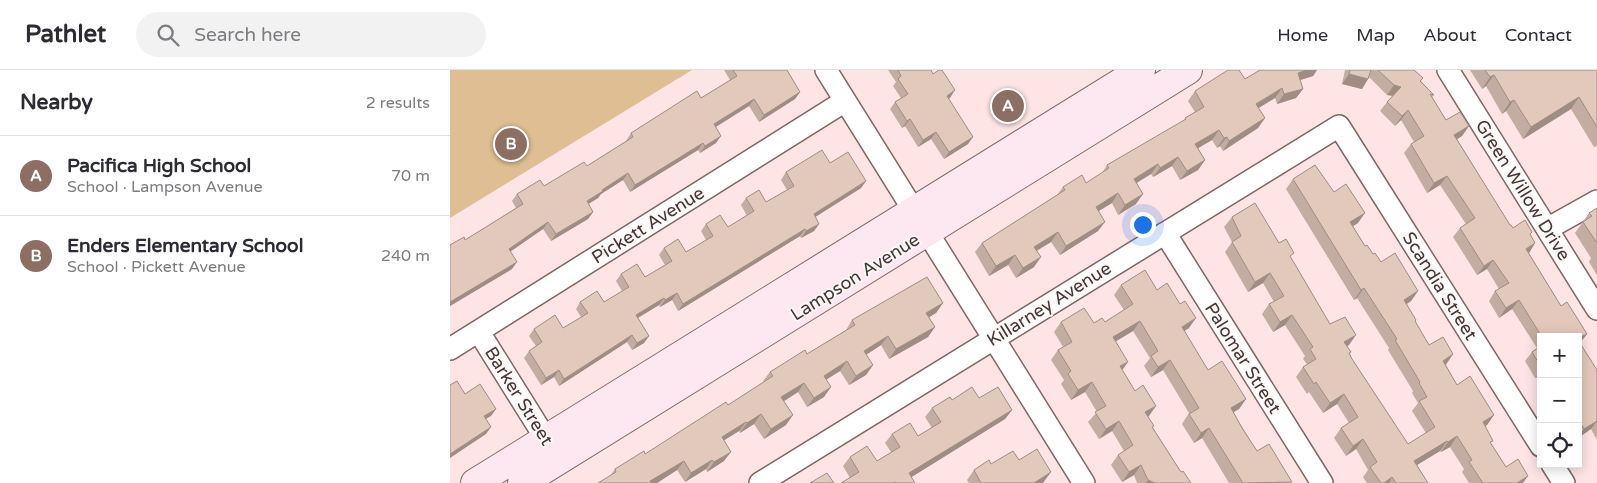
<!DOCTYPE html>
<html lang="en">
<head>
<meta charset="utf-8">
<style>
	:root { --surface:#fff; --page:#f2f2f3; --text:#2b2b33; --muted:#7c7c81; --line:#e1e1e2; --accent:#16774f }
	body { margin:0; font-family:"Varela Round",sans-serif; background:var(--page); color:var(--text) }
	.controls { position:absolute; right:15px; bottom:15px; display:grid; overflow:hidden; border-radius:0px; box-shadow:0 2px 12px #0003 }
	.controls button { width:45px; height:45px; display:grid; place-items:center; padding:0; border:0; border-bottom:1px solid var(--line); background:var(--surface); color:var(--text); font:25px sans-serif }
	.you { position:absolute; left:692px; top:154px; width:18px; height:18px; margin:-12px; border:4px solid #fff; border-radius:50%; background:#1a73e8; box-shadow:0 0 0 8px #1a73e833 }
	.badge { display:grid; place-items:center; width:32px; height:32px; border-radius:50%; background:var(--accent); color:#fff; font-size:16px; font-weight:700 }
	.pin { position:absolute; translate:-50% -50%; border:2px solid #fff; box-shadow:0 1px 5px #0006 }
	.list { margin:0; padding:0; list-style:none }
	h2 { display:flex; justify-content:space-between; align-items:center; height:65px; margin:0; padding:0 20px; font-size:21px }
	h2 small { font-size:16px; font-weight:400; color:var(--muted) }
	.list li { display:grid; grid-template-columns:32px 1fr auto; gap:15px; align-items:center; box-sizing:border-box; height:80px; padding:0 20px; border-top:1px solid var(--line) }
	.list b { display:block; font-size:19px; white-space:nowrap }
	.list p { margin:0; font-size:16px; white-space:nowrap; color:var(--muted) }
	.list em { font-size:16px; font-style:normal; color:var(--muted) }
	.icon { flex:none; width:28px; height:28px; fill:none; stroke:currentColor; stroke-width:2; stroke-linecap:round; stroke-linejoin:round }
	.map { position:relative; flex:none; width:1147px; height:413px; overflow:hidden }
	header { display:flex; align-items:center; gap:30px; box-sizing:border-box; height:70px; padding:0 25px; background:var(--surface); border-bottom:1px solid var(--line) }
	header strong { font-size:24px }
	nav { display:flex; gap:28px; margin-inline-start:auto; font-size:18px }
	.search { width:350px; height:45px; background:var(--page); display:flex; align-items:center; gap:12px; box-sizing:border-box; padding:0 18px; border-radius:28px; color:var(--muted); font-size:19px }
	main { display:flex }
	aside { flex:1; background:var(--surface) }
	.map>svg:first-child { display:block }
	.green { fill:#debe92 }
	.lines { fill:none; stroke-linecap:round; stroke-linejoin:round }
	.minor-casing { stroke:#806565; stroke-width:24 }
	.secondary-casing { stroke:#806565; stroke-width:30 }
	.minor { stroke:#fff; stroke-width:21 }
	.secondary { stroke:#fde7f0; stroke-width:28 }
	.wall { fill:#c3ada2 }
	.shaded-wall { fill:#9f8d84 }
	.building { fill:#e3c9bc; stroke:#9f8d84 }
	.labels { text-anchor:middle; stroke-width:4; stroke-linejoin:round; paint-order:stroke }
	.street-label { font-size:18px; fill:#433636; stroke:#fdf7f7 }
</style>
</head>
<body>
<header>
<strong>Pathlet</strong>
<div class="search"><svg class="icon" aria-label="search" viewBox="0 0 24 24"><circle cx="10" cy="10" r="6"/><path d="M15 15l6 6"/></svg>Search here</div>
<nav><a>Home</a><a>Map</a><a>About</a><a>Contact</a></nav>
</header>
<main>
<aside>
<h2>Nearby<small>2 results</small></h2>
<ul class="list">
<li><span class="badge" style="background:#8d6e63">A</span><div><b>Pacifica High School</b><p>School · Lampson Avenue</p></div><em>70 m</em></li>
<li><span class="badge" style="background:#8d6e63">B</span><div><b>Enders Elementary School</b><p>School · Pickett Avenue</p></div><em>240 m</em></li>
</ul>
</aside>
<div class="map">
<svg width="1147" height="413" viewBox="0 0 1147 413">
	<rect width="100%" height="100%" fill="#fee4e4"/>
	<path class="green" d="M0,0H242L0,148Z"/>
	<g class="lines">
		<g class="minor-casing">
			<path id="minor" d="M376,0L634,413
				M998,0L1147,239
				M1097,159L1147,131
				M715,163L872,413
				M29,262L104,382
				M0,279L395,31
				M1102,394L1114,413
				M310,413L889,56L1091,376"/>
		</g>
		<g class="secondary-casing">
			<path id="secondary" d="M25,413L691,0
				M72,413L738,0"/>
		</g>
		<use href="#minor" class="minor"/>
		<use href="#secondary" class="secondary"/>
	</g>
	<path class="wall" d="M274,0H337L350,22L345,29L309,52L299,36L266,57V73L250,83L248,80L180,122L173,110L151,124L148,128L138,134L143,142L138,149L101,171L93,159L61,181L62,199L0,236V175L15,170L66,138L62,131L67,124L94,116L137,96L176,71L181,63L251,28L280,10Z
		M438,0H481L483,4L505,20L498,28L518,74L494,89L481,69L468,77L455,56L452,58L440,39L445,32L451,28L443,16L446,12Z
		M810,0H867L863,6L850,10L853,19L846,28L827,34L825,28L808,38L815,48L808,58L773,81L770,76L767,78L762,70L748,78L755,90L748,100L730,110L722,96L703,107L701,104L686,113V134L668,145L662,133L648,141V161L610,185L601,172L587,181L584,197L566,208L558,195L539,206L525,182L532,173L607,125L613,117L636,113L652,103L657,95L734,51L735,48L745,42L738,31L745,21L795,9Z
		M895,0H964L973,8L971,11L984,25L982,27L996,50L1010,42L1019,56L1012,66L1007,69L1060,155H1061L1063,158L1075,150L1082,162L1080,165L1085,173L1079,183L1111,236L1117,232L1137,264L1130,273L1147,300V370L1141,359L1128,368V267H1091V305L1085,308L1075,291L1082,282L1087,278L1062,239L1049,248L1039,231L1045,221L1049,219L1037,199L1027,205L1003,167L1010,158L1016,154L990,115L977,123L954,83L961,74L964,72L951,50L945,56L930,41L937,32L943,26L937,25L919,7L912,19L892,14Z
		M1020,0H1147V76L1144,77L1121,39L1073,69L1056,41L1052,44L1036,16L1032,19Z
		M380,93L416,111L411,118L365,147L369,154L364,161L351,168L350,166L228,241L222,230L210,237L209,235L188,248L199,266L194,273L182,280L177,272L109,316L104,307L91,315L74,288L79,281L86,276L79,266L84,259L113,258L131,247L126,239L130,232H154L172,221L166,211L171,204L195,207L215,195L209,185L214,178L236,182L256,170L251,161L256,154L278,157L297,146L291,135L296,128L316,132L337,120L331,110L336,102Z
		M843,109L884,122L908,153L903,156L915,176L931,192L968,221L961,231L957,234L965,252L979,275L1003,284L996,295L1007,315L1044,345L1037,355L1035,356L1041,373L1056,397L1073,413H1019L1012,402L1014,399L1000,377L991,382L990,381L967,395L978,413H917L913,407L918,400L906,379L896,386L884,368L891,358L899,353L887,334L873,343L859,322L857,324L846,307L853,297L857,294L853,289L855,286L835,255L823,262L812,244L819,234L824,232L813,213L798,222L775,182L782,172L774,157L782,147L829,173L841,188L880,254L899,275L897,276L902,289L958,374L976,363L962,341L968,333L962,323L963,321L938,280L939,278L907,228L904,230L836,119Z
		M1147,138V205L1139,192L1141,188L1125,163L1139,143Z
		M671,215L707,220L739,258L734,261L758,300L796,329L789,339L783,342L807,381L841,413H779L752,368L744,373L732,354L739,343L713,300L701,307L694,296L700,288L683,261L665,272L672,300L699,346H698L703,358L731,402L741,413H687L684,405L672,412L661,395L668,385L674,381L662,361L649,369L638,352L647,342L635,322L621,330L611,314L614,310L601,290L608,280L613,277L604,262L611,252L644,253L655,252L674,240L664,225Z
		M493,233L486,243L479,247L485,257L478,267L439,289L431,275L416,285L423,295L416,305L399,315L390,301L376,310L374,327L357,337L348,322L334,331L336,355L314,369L304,354L290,363L289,361L274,370V391L257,402L256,399L235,412L227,400L207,413H148L160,406L165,399L195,384L278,335L314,312L313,311L320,302L357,284L396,260L402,250Z
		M529,328L562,340L555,349L461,407L465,413H391L400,408L393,396L400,387L427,391L441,382L435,373L442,364L468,366L482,358L475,347L482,338L502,330Z
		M569,390L594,412L593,413H519L517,410L524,400L541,394Z"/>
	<path class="shaded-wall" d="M857,0H867L863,6L841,13L848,3Z
		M899,4L918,9L912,19L892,14Z
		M1044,5L1036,16L1032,19L1040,7Z
		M944,15L951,17L945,26L937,25Z
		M832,18L825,28L799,44L806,34Z
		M853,19L846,28L827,34L834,24Z
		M505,20L500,28L492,33L497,26Z
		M350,22L345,29L309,52L314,45Z
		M1129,27L1121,39L1073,69L1081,57Z
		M304,29L299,36L259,61L264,54Z
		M1064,30L1056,41L1052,44L1060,32Z
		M958,40L951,50L945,56L952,46Z
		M815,48L808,58L773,81L779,71Z
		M460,49L455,56L452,58L457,51Z
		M1019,56L1012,66L998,75L1004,65Z
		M769,60L762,70L738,84L745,74Z
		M486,62L481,69L468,77L473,70Z
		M271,66L266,73L250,83L255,76Z
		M523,67L518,74L494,89L499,82Z
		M777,67L770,76L767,78L774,68Z
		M253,73L248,80L180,122L185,115Z
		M728,87L722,96L703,107L710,98Z
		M755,90L748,100L730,110L737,101Z
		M708,94L701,104L677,119L684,109Z
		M178,103L173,110L151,124L148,128L132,138L137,131L152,120Z
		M997,106L990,115L977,123L984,113Z
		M416,111L411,118L359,151L364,144Z
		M668,123L662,133L639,147L646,137Z
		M693,124L686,134L668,145L675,135Z
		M143,142L138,149L101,171L106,164Z
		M915,143L908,153L893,162L900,152Z
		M98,152L93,159L54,186L59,179Z
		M655,152L648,161L610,185L616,176Z
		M369,154L364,161L351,168L356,161Z
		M355,159L350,166L228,241L233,234Z
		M608,162L601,172L577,186L584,177Z
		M1085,173L1079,183L1076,179Z
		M565,185L558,195L539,206L546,196Z
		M591,187L584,197L566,208L573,198Z
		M1043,190L1037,199L1027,205L1034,196Z
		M67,192L62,199L0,236V232Z
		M820,203L813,213L798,222L805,212Z
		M914,218L907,228L904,230L911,220Z
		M968,221L961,231L947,240L954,230Z
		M227,223L222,230L210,237L215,230Z
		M214,228L209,235L181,252L186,245Z
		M1069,230L1062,239L1049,248L1056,238Z
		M493,233L486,243L470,253L476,243Z
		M842,245L835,255L823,262L830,252Z
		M746,248L739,258L725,267L732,257Z
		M690,251L683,261L656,277L663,267Z
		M485,257L478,267L439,289L446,279Z
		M1137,264L1130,273L1128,274V268Z
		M182,265L177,272L109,316L114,309Z
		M906,265L899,275L887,282L894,272Z
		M199,266L194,273L182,280L187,273Z
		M438,266L431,275L408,290L414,281Z
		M1003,284L996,294L986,301L993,291Z
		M720,290L713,300L701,307L708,297Z
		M397,291L390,301L367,315L374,306Z
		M678,292L671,302L670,296Z
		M423,295L416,305L399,315L406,306Z
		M109,300L104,307L91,315L96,308Z
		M1091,301V305L1085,308Z
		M642,312L635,322L621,330L628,320Z
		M354,313L348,322L325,337L331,327Z
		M381,317L374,327L357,337L364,328Z
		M894,324L887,334L873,343L880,333Z
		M796,329L789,339L774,348L781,338Z
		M706,336L699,346L688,352L695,342Z
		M46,339L41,346L29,353L34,346Z
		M562,340L555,349L452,413L459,403Z
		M311,344L304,354L290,363L297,353Z
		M343,345L336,355L314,369L321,359Z
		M1044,345L1037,355L1026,362L1033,352Z
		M669,351L662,361L649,369L656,359Z
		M1147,351L1141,359L1128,368L1134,359Z
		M296,352L289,361L265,376L272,367Z
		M41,357L36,364L0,388V384Z
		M759,358L752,368L744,373L751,363Z
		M1007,366L1000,377L991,382L998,372Z
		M913,369L906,379L896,386L903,376Z
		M997,371L990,381L957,401L964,391Z
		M281,382L274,391L257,402L264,392Z
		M262,390L256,399L235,412L241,403Z
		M234,391L227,400L207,413H199L200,411Z
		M691,395L684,405L672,412L679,402Z
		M601,402L593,413H584Z
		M1078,406L1073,413H1067Z
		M942,407L939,413H934Z
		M698,410L705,413H696Z"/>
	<path class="building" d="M283,0H337L350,22L314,45L304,29L264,54L271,66L255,76L253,73L185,115L178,103L152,120L153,121L137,131L143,142L106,164L98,152L59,179L67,192L0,232V175L14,167L15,170L73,134L67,124L90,110L94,116L134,92L137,96L183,67L181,63L247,21L251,28L287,6Z
		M448,0H481L483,4L489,0H492L505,20L497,26L523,67L499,82L486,62L473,70L460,49L457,51L445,32L458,24L448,9L451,6Z
		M778,0H789L795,9L810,0H857L848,3L853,19L834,24L832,18L806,34L815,48L779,71L777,67L774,68L769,60L745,74L755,90L737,101L728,87L710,98L708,94L684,109L693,124L675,135L668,123L646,137L655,152L616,176L608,162L584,177L591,187L573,198L565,185L546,196L532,173L615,120L613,117L632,105L636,113L659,98L657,95L736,49L735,48L754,37L745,21Z
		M900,0H921L918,9L899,4Z
		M928,0H964L973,8L970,11L984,25L980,24L996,50L1010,42L1019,56L1004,65L1060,155H1061L1063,158L1075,150L1082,162L1080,164L1085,173L1076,179L1111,236L1117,232L1137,264L1128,268V267H1092L1069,230L1056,238L1045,221L1059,213L1043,190L1034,196L1010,158L1025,148L997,106L984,113L961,74L974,66L958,40L952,46L937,32L951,17L944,15Z
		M1035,0H1147V57L1129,27L1081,57L1064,30L1060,32L1044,5L1040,7Z
		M372,80L380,93L398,82L416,111L364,144L369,154L356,161L355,159L233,234L227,223L215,230L214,228L186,245L199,266L187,273L182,265L114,309L109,300L96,308L79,281L92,272L84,259L105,245L113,258L138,243L130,232L147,221L154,232L179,217L171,204L187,194L195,207L222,191L214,178L228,169L236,182L263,166L256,154L270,145L278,157L304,141L296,128L309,120L316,132L344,116L336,102Z
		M865,95L884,122L896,114L915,143L900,152L915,176L917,175L923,184L925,183L931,192L945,183L968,221L954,230L966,250L965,251L979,275L993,267L1003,284L993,291L1007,315L1020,306L1044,345L1033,352L1043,371L1040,372L1056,397L1068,389L1078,406L1067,413H1033L1019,392L1022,390L1007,366L998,372L997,371L964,391L978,413H946L942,407L934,413H931L920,397L927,392L913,369L903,376L891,358L908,347L894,324L880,333L866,312L864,314L853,297L866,289L860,279L863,277L842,245L830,252L819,234L834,226L820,203L805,212L782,172L791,166L782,147L805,133L829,173L836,169L844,183L840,186L880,254L895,247L906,265L894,272L901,282L899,283L902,289L958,374L985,357L969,331L977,327L969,313L970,312L945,270L947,269L914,218L911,220L843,109Z
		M1147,138V173L1133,152L1142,146L1139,143Z
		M695,200L707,220L717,213L730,234L735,231L746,248L732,257L758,300L772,291L796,329L781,338L792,358L807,381L819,374L842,412L793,413L759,358L751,363L739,344L749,338L720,290L708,297L701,286L708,281L690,251L663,267L678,292L670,296L685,321L693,315L706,336L695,342L704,356L702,357L731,402L733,401L741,413H705L698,410L691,395L679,402L668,385L683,375L669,351L656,359L645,342L656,336L642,312L628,320L618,304L621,301L608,280L622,272L611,252L634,238L644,253L652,248L655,252L683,234L671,215Z
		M477,207L493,233L476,243L485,257L446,279L438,266L414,281L423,295L406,306L397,291L374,306L381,317L364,328L354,313L331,327L343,345L321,359L311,344L297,353L296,352L272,367L281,382L264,392L262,390L241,403L234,391L200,411L201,413H148L166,402L165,399L194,381L195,384L276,332L278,335L323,306L320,302L355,280L357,284L405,255L402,250Z
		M1128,270L1147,300V351L1134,359L1128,349Z
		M1091,276V297L1082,282Z
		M7,311L15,324L30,314L46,339L34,346L41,357L0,384V315Z
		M522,317L529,328L548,317L562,340L459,403L465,413H445V412L443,413H391L409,402L400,387L417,376L427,391L450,377L442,364L460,353L468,366L491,352L482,338L500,327L502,330Z
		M587,379L601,402L584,413H531L524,400L539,390L541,394L563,381L569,390Z
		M377,403L384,413H360Z"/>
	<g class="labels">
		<g class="street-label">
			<text transform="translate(1073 120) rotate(58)" y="6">Green Willow Drive</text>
			<text transform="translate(198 155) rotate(-32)" y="6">Pickett Avenue</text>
			<text transform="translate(405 207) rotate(-32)" y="6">Lampson Avenue</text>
			<text transform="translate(990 216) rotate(58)" y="6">Scandia Street</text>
			<text transform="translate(599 234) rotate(-32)" y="6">Killarney Avenue</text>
			<text transform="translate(793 288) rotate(58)" y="6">Palomar Street</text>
			<text transform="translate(69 326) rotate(58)" y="6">Barker Street</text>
		</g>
	</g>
</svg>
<div class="controls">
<button>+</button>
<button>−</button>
<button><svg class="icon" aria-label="locate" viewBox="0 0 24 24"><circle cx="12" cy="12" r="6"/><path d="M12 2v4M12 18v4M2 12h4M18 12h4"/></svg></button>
</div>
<div class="you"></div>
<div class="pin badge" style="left:558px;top:36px;background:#8d6e63">A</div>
<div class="pin badge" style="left:61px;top:74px;background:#8d6e63">B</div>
</div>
</main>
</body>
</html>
